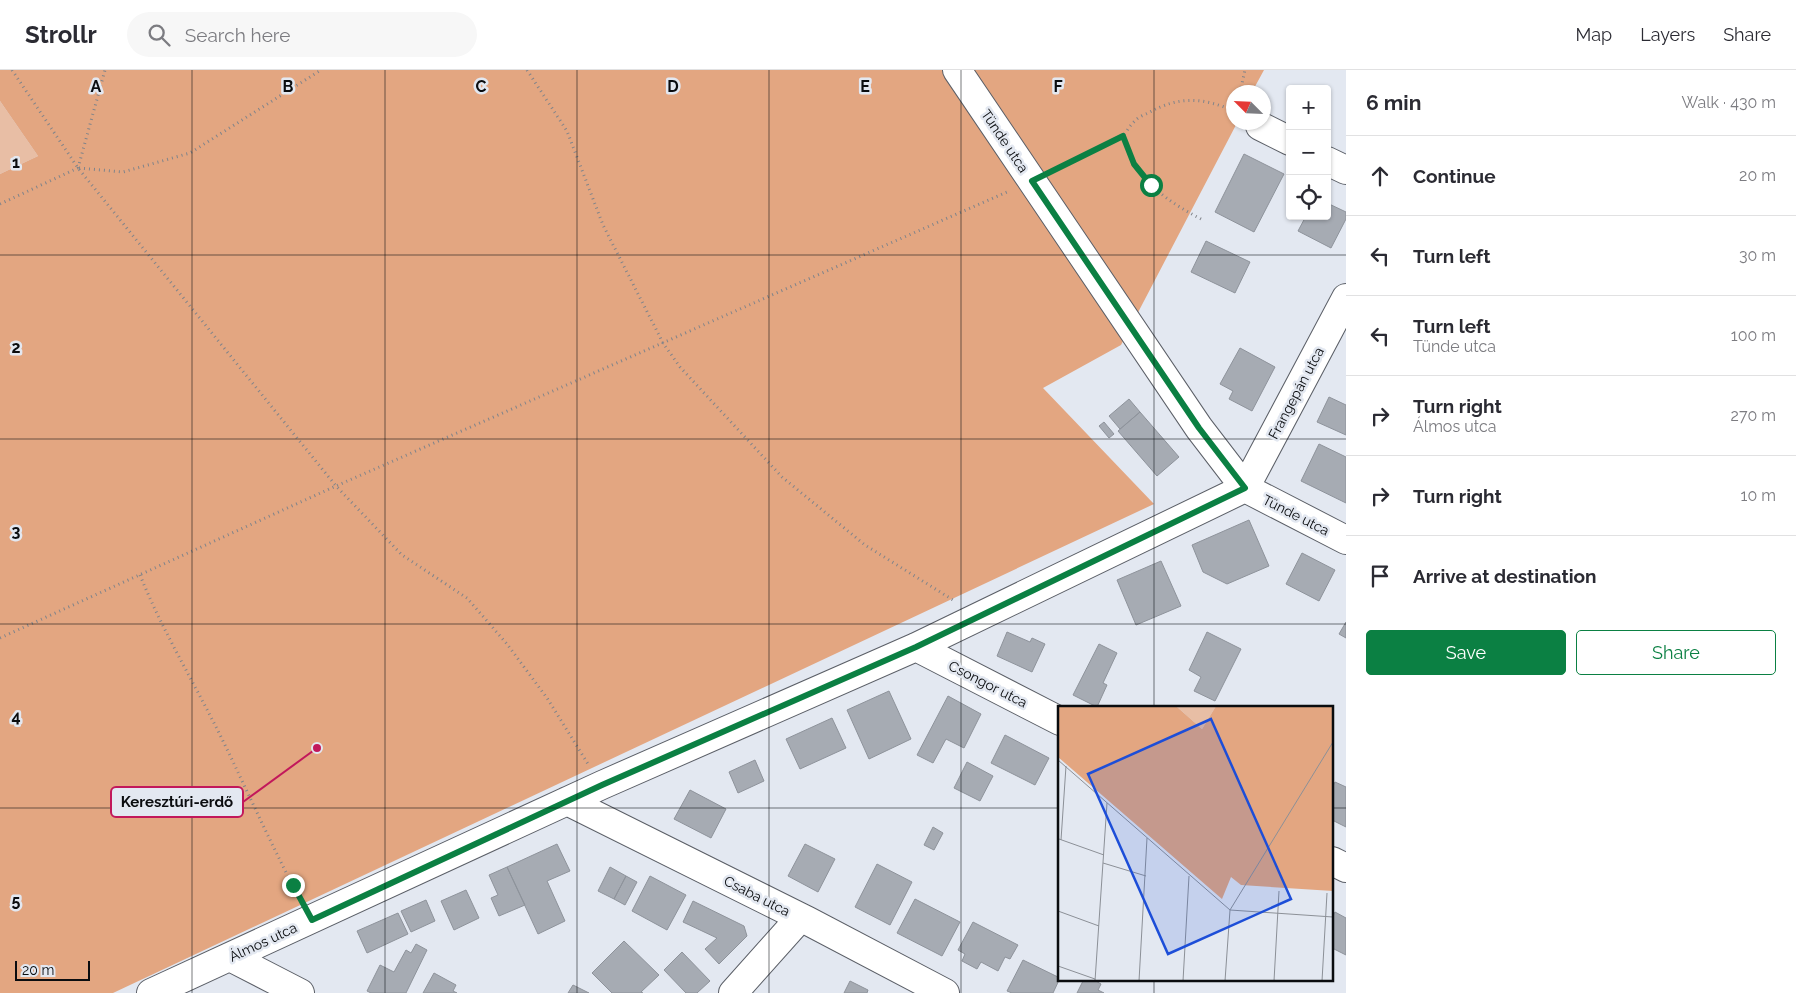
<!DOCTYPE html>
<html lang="en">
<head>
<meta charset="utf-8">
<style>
	:root { --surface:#fff; --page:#f7f7f7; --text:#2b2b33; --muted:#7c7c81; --line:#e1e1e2; --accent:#0b8043 }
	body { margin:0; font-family:Raleway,sans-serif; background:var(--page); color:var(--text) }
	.controls { position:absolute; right:15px; top:15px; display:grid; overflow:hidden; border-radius:5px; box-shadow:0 1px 4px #0004 }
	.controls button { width:45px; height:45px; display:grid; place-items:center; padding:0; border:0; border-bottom:1px solid var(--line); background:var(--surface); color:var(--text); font:25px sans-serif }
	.compass { position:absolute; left:1226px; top:15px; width:45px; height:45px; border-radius:50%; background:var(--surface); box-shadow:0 1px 4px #0004; rotate:294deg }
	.scale { position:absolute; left:15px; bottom:12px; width:75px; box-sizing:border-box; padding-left:5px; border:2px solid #0a0c0f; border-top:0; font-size:14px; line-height:18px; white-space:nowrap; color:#0a0c0f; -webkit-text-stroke:4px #e3e8f1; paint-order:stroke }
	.stop { position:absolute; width:15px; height:15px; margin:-11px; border:4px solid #0b8043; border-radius:50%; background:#fff }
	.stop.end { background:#0b8043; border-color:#fff; box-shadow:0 1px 5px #0008 }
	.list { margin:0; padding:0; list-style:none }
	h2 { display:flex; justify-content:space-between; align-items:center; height:65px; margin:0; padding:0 20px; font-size:21px }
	h2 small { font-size:16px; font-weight:400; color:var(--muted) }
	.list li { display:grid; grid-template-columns:32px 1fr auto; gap:15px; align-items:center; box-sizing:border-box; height:80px; padding:0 20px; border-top:1px solid var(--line) }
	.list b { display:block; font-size:19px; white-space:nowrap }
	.list p { margin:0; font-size:16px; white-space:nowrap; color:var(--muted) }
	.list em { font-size:16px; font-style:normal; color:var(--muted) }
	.actions { display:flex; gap:10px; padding:15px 20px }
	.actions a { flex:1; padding:11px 0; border:1px solid var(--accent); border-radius:5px; text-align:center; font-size:18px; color:var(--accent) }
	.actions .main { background:var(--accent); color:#fff }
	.icon { flex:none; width:28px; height:28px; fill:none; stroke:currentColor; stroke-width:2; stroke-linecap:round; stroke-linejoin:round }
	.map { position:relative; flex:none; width:1346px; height:923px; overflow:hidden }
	header { display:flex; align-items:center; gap:30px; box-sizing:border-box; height:70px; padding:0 25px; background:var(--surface); border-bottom:1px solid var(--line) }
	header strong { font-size:24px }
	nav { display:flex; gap:28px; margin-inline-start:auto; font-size:18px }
	.search { width:350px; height:45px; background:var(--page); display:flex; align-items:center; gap:12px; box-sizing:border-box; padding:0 18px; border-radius:28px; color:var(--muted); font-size:19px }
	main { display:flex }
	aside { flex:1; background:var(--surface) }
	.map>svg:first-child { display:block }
	.green { fill:#e8bea5 }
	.forest { fill:#e3a681 }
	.building { fill:#a6abb3; stroke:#8e939b }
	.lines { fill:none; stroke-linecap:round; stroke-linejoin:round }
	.minor-casing { stroke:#5b5f67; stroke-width:30 }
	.path { stroke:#80848a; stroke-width:3; stroke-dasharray:1 4; stroke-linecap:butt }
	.minor { stroke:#fff; stroke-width:28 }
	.route { stroke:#0b8043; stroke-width:6 }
	.grid { fill:none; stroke:#0a0c0f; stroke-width:1; stroke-opacity:0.55 }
	.labels { text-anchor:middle; stroke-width:5; stroke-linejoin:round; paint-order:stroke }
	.street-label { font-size:14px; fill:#0a0c0f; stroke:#e3e8f1 }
	.inset-road { fill:none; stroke:#8c9097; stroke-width:1 }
	.view { fill:#1d4ed8; fill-opacity:0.15; stroke:#1d4ed8; stroke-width:2.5 }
	.inset-edge { fill:none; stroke:#0a0c0f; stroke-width:2.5 }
	.grid-label { font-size:16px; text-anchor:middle; font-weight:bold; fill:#0a0c0f; stroke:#e3e8f1; stroke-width:5; stroke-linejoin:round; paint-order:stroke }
	.leader { fill:none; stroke:#c2185b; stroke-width:2 }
	.callout-dot { fill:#c2185b; stroke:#e3e8f1; stroke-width:2 }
	.callout { fill:#e3e8f1; stroke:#c2185b; stroke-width:2 }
	.callout-label { font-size:15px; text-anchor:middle; font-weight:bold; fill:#0a0c0f }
</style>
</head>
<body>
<header>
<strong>Strollr</strong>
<div class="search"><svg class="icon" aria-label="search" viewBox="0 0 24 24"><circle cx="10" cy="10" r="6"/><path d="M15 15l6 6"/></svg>Search here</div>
<nav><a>Map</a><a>Layers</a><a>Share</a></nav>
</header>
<main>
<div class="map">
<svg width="1346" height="923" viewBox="0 0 1346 923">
	<rect width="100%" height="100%" fill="#e3e8f1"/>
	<path class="green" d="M0,31L38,86L0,104Z"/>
	<path class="forest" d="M0,0H1264L1252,22H1234V52L1237,53L1121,275L1043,318L1154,434L113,923H0V104L38,86L0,31Z"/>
	<path class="building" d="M1244,84L1284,104L1254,162L1215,142Z
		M1327,133L1346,142V149L1331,178L1298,161L1306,146H1327Z
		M1206,171L1250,192L1235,223L1191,202Z
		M1240,278L1275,297L1252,341L1229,329L1233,321L1220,314Z
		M1329,327L1346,335V365L1317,352Z
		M1129,329L1140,342L1120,359L1109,346Z
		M1140,342L1179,387L1157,406L1118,361Z
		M1104,352L1114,364L1109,368L1099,356Z
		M1319,374L1346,387V433L1301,411Z
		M1249,450L1269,496L1227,514L1203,502L1192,475Z
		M1302,483L1335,500L1319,531L1286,514Z
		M1161,491L1181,536L1136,555L1117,510Z
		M1346,552V568L1339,564Z
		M1007,562L1030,572L1032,568L1045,574L1032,602L997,586Z
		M1207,562L1241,579L1215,631L1194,621L1201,607L1189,600Z
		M1099,574L1117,583L1103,613L1107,615L1097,637L1073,625Z
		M889,621L911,669L869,689L847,640Z
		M948,626L981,644L964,678L946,669L933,693L917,685Z
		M832,648L846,678L800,699L786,669Z
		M1005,665L1049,688L1035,715L991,693Z
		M755,690L764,711L738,723L729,702Z
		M967,692L993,706L980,731L954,718Z
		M1335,712L1346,717V757L1332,750V718Z
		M690,720L726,739L711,768L674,749Z
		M933,757L943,763L934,780L924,775Z
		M557,774L570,801L547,811L565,851L538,864L507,797Z
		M805,774L835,789L818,822L788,806Z
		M877,794L912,812L890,855L855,837Z
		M507,797L525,835L499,846L491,828L498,825L489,805Z
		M610,797L626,806L614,829L598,821Z
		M626,806L637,812L625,835L614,829Z
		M650,806L686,825L667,860L632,841Z
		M466,820L479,848L454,860L441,831Z
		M915,829L960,852L942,886L897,863Z
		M426,830L435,851L411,862L401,841Z
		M693,831L744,856L747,866L719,894L705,879L717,868L683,852Z
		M1335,842L1346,848V885L1332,878V848Z
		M398,843L408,864L367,883L357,861Z
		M973,852L1018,875L1010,889L1005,887L998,901L981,892L977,899L962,891L965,884L958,880Z
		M624,871L659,905L641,922L643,923H612L592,903Z
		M416,874L427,880L406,923H371L367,921L380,895L394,902L406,880L411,883Z
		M682,882L710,911L697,923H686L664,900Z
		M1023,890L1060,908L1053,923H1012L1007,921Z
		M434,903L456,915L453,921L457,923H423Z
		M1084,909H1092L1101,914L1098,920L1104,923H1077Z
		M850,911L868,920L867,923H844Z
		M573,915L589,923H568Z"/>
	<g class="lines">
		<g class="minor-casing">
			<path id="minor" d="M957,0L1199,358L1245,418L1346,470
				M1260,56L1290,71
				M1327,91L1346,100
				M1245,418L1346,228
				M916,577L1060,651
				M567,731L808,851L945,923
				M1332,791L1346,798
				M230,887L300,923
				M151,923L602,715L916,577L1245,418
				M733,923L800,848"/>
		</g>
		<path class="path" d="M12,0L78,98L336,416L402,485L467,528L507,574L547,628L588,694
			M527,0L567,61L603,155L663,273L680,297L782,407L865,475L953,530
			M1242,22L1241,18L1245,0
			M78,98L105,0
			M79,98L123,102L190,83L321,0
			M1056,99L1123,66
			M0,134L78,98
			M1201,149C1176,136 1151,120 1135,95C1129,87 1127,75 1123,66C1127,61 1130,55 1135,51C1138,47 1144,45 1148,43C1179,26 1202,27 1234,41
			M140,505C163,562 195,614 222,669C248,722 271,775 299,827
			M0,568L336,416L1007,122"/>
		<use href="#minor" class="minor"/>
	</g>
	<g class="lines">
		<path class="route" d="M293,815L312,850L602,715L916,577L1245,418L1199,358L1032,111L1123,66L1134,94L1151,115"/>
	</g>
	<path class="grid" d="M192,0V923M385,0V923M577,0V923M769,0V923M961,0V923M1154,0V637M0,185H1346M0,369H1346M0,554H1346M0,738H1060M1332,738H1346M1154,909V923"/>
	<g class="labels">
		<g class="street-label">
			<text transform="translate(1005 71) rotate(56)" y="5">Tünde utca</text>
			<text transform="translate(1296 323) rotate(-62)" y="5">Frangepán utca</text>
			<text transform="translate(1296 445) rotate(27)" y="5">Tünde utca</text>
			<text transform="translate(988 614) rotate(27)" y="5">Csongor utca</text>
			<text transform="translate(757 826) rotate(27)" y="5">Csaba utca</text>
			<text transform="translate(263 872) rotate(-25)" y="5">Álmos utca</text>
		</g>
	</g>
	<g transform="translate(1058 636)">
		<rect width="275" height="275" fill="#e3e8f1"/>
		<path d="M118,0H158L144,23Z" fill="#e8bea5"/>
		<path d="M0,0H118L144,23L158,0H275V185L183,179L173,171L164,193L0,51Z" fill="#e3a681"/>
		<path class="inset-road" d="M0,54L172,204M1,133L46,149M3,134L8,60M45,157L88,170M172,204L275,211M0,205L41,220M0,260L37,273M37,275L49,97M81,275L89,132M125,275L131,170M167,275L172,204L275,36M216,275L221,185M264,275L269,187"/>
		<path class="view" d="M153,13L233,193L110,248L30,68Z"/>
		<rect width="275" height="275" class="inset-edge"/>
	</g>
	<g class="grid-label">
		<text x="96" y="22">A</text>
		<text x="288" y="22">B</text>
		<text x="481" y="22">C</text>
		<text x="673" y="22">D</text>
		<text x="865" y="22">E</text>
		<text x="1058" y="22">F</text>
		<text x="16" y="98">1</text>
		<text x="16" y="283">2</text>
		<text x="16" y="467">3</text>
		<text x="16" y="652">4</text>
		<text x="16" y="836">5</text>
	</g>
	<path class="leader" d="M317 678L243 732"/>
	<circle class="callout-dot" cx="317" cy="678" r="5"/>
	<rect class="callout" x="111" y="717" width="132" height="30" rx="5"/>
	<g class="callout-label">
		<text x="177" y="737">Keresztúri-erdő</text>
	</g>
</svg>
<div class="controls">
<button>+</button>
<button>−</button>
<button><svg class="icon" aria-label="locate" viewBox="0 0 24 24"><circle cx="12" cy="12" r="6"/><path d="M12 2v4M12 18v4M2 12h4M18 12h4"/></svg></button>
</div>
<svg class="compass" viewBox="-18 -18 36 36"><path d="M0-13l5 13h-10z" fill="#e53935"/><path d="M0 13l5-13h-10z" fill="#7c7c81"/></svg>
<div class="scale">20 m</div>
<div class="stop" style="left:1151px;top:115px"></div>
<div class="stop end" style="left:293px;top:815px"></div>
</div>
<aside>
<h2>6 min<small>Walk · 430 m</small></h2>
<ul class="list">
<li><svg class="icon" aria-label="ahead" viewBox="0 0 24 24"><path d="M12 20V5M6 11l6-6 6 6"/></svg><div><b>Continue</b></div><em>20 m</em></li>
<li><svg class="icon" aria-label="left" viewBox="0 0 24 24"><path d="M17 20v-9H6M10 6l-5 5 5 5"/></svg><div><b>Turn left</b></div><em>30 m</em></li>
<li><svg class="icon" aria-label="left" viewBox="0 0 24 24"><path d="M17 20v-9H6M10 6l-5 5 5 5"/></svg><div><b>Turn left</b><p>Tünde utca</p></div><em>100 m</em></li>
<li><svg class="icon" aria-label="right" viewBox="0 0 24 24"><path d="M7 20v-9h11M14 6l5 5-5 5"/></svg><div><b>Turn right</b><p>Álmos utca</p></div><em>270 m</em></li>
<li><svg class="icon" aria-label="right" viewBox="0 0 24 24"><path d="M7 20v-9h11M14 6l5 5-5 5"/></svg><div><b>Turn right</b></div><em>10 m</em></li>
<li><svg class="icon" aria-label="arrive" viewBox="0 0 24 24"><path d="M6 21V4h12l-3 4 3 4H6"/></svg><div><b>Arrive at destination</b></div></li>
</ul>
<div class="actions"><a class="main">Save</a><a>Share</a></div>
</aside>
</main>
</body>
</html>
